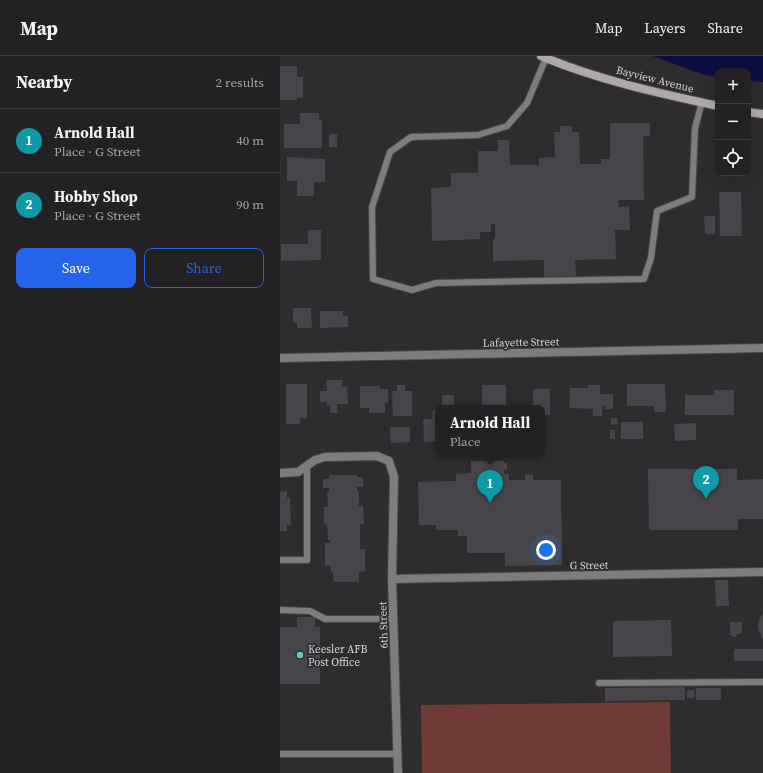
<!DOCTYPE html>
<html lang="en">
<head>
<meta charset="utf-8">
<style>
	:root { --surface:#232123; --page:#2f2e30; --text:#f1f3f6; --muted:#a3a3a6; --line:#403e41; --accent:#2563eb }
	body { margin:0; font-family:"Source Serif 4",serif; background:var(--page); color:var(--text) }
	.controls { position:absolute; right:12px; top:12px; display:grid; overflow:hidden; border-radius:8px; box-shadow:0 4px 16px #0002 }
	.controls button { width:36px; height:36px; display:grid; place-items:center; padding:0; border:0; border-bottom:1px solid var(--line); background:var(--surface); color:var(--text); font:20px sans-serif }
	.you { position:absolute; left:266px; top:494px; width:14px; height:14px; margin:-10px; border:3px solid #fff; border-radius:50%; background:#1a73e8; box-shadow:0 0 0 6px #1a73e833 }
	.badge { display:grid; place-items:center; width:26px; height:26px; border-radius:50%; background:var(--accent); color:#fff; font-size:13px; font-weight:700 }
	.pin { position:absolute; translate:-50% -33px; filter:drop-shadow(0 1px 2px #0008) }
	.pin::after { content:''; position:absolute; top:21px; width:14px; height:12px; background:inherit; clip-path:polygon(0 0,100% 0,50% 100%) }
	.popup { position:absolute; left:155px; top:349px; width:110px; height:52px; box-sizing:border-box; display:grid; place-content:center; border-radius:8px; background:var(--surface); filter:drop-shadow(0 1px 3px #0005); font-size:13px; white-space:nowrap; color:var(--muted) }
	.popup b { font-size:15px; color:var(--text) }
	.popup::after { content:''; position:absolute; left:50%; top:100%; margin-left:-8px; border:8px solid transparent; border-top-color:var(--surface) }
	.list { margin:0; padding:0; list-style:none }
	h2 { display:flex; justify-content:space-between; align-items:center; height:52px; margin:0; padding:0 16px; font-size:17px }
	h2 small { font-size:13px; font-weight:400; color:var(--muted) }
	.list li { display:grid; grid-template-columns:26px 1fr auto; gap:12px; align-items:center; box-sizing:border-box; height:64px; padding:0 16px; border-top:1px solid var(--line) }
	.list b { display:block; font-size:15px; white-space:nowrap }
	.list p { margin:0; font-size:13px; white-space:nowrap; color:var(--muted) }
	.list em { font-size:13px; font-style:normal; color:var(--muted) }
	.actions { display:flex; gap:8px; padding:12px 16px }
	.actions a { flex:1; padding:9px 0; border:1px solid var(--accent); border-radius:8px; text-align:center; font-size:14px; color:var(--accent) }
	.actions .main { background:var(--accent); color:#fff }
	.icon { flex:none; width:22px; height:22px; fill:none; stroke:currentColor; stroke-width:2; stroke-linecap:round; stroke-linejoin:round }
	.map { position:relative; flex:none; width:483px; height:717px; overflow:hidden }
	header { display:flex; align-items:center; gap:24px; box-sizing:border-box; height:56px; padding:0 20px; background:var(--surface); border-bottom:1px solid var(--line) }
	header strong { font-size:19px }
	nav { display:flex; gap:22px; margin-inline-start:auto; font-size:14px }
	main { display:flex }
	aside { flex:1; background:var(--surface) }
	.map>svg:first-child { display:block }
	.green { fill:#713b35 }
	.water { fill:#0d0d41 }
	.building { fill:#47454a }
	.lines { fill:none; stroke-linecap:round; stroke-linejoin:round }
	.lane-casing { stroke:#4a474a; stroke-width:8 }
	.street-casing { stroke:#4a474a; stroke-width:10 }
	.secondary-casing { stroke:#4a474a; stroke-width:10 }
	.lane { stroke:#7f7c7d; stroke-width:6 }
	.street { stroke:#7f7c7d; stroke-width:8 }
	.secondary { stroke:#ada9aa; stroke-width:8 }
	.poi-dot { fill:#55cec5; stroke:#2f2c2f; stroke-width:1.5 }
	.labels { text-anchor:middle; stroke-width:3.5; stroke-linejoin:round; paint-order:stroke }
	.street-label { font-size:11px; fill:#d5d3d5; stroke:#2f2c2f }
	.poi-label { font-size:11px; fill:#d5d3d5; stroke:#2f2c2f; text-anchor:start }
</style>
</head>
<body>
<header>
<strong>Map</strong>
<nav><a>Map</a><a>Layers</a><a>Share</a></nav>
</header>
<main>
<aside>
<h2>Nearby<small>2 results</small></h2>
<ul class="list">
<li><span class="badge" style="background:#0f9aa8">1</span><div><b>Arnold Hall</b><p>Place · G Street</p></div><em>40 m</em></li>
<li><span class="badge" style="background:#0f9aa8">2</span><div><b>Hobby Shop</b><p>Place · G Street</p></div><em>90 m</em></li>
</ul>
<div class="actions"><a class="main">Save</a><a>Share</a></div>
</aside>
<div class="map">
<svg width="483" height="717" viewBox="0 0 483 717">
	<rect width="100%" height="100%" fill="#2f2c2f"/>
	<path class="green" d="M390,646L391,717H142L141,649Z"/>
	<path class="water" d="M373,0H483V26L468,25V15H438V21L424,19Z"/>
	<path class="building" d="M0,10H17V21H23V42H17L16,44H0Z
		M20,57H39V64H42V92H4V68H20Z
		M330,67H370V80H363L364,144H338L339,151L349,150L350,174H335L336,203L295,204L296,220L264,221V204L213,205V183H215V168H211V176H200V183L152,185L151,132L171,131V117H198V95H218V84H229L230,109H259V102L275,101L274,76H280V70H292V76H299L300,108H321V103H330Z
		M49,78H57V91H49Z
		M7,101L45,103V126H34V140H17V125H7Z
		M439,136H461L462,180H440Z
		M424,160H435V178H425Z
		M28,174H41V204L1,205V188H28Z
		M13,252H31L32,272H17V267H13Z
		M40,255H63V260H68V271L40,272Z
		M46,324H62V331H67L68,348H57L58,357H50V349H47V346H40V335H47Z
		M6,328H27V362H20V368H6Z
		M347,328H385L386,356H374V350H347Z
		M117,329H125V335H132V360H113L112,335H117Z
		M202,329H226V352H202Z
		M308,329H320V338H333V353H325V350H322V360H313V353L289,352L290,332H308Z
		M80,330H100V333H108V347H105V357H89V352H80Z
		M253,333H270V359H262V352H253Z
		M434,334H454V359H405V339H434Z
		M162,339H174V352H162Z
		M153,354H157L158,385L144,386L143,363H152Z
		M331,362H337L338,368L331,369Z
		M341,366H363V383H341Z
		M416,367V384L395,385L394,368Z
		M110,371H130V386L111,387Z
		M330,374H335V383H330Z
		M191,405H224V407H227V414H224V418H229V424H245V419H253V424H281L282,509L225,510V497H187V480H178V474H156V469H139L138,426L176,425V418L191,417Z
		M368,413H457V424L483,423V463H458V474H369Z
		M49,419H77V421H83V431H77V435H79V450H83L84,468H80V493H85V515L79,516V526H54L53,516H51V510H45V487H50V484H48L47,468L44,469V451H48L47,436H49V432H43V423H49Z
		M7,435V442L10,441L11,469H7V475H0V436Z
		M435,524H448L449,550H436Z
		M483,557V583L479,576L478,570L479,564Z
		M17,561H35V571H40V628H0V571H17Z
		M391,564L392,600L333,601V565Z
		M450,566H462V577L456,579V581H452V579H450Z
		M454,593H483V605H454Z
		M405,631V644L325,645V632Z
		M416,632H441V644H416Z
		M407,634H414L415,642H407Z"/>
	<g class="lines">
		<g class="lane-casing">
			<path id="lane" d="M266,2L247,47L227,70L198,79L131,81L110,96L92,151L93,223L132,234L156,227L364,223L371,202L377,155L412,141L415,72L422,46
				M0,504H27V410
				M0,554L30,555L45,563H113
				M319,627L483,626
				M0,698H117"/>
		</g>
		<g class="street-casing">
			<path id="street" d="M0,302L483,292
				M0,417L18,416L35,404L45,401L97,400L109,405L114,421L112,523L118,717
				M112,523L483,516"/>
		</g>
		<g class="secondary-casing">
			<path id="secondary" d="M261,0C318,24 378,37 438,50
				M468,56L483,58"/>
		</g>
		<use href="#lane" class="lane"/>
		<use href="#street" class="street"/>
		<use href="#secondary" class="secondary"/>
	</g>
	<circle class="poi-dot" cx="20" cy="599" r="4"/>
	<g class="labels">
		<g class="street-label">
			<text transform="translate(375 23) rotate(14)" y="4">Bayview Avenue</text>
			<text transform="translate(241 286) rotate(-1)" y="4">Lafayette Street</text>
			<text transform="translate(309 509) rotate(-1)" y="4">G Street</text>
			<text transform="translate(103 569) rotate(-92)" y="4">6th Street</text>
		</g>
		<g class="poi-label">
			<text x="28" y="597">Keesler AFB<tspan x="28" dy="13">Post Office</tspan></text>
		</g>
	</g>
</svg>
<div class="controls">
<button>+</button>
<button>−</button>
<button><svg class="icon" aria-label="locate" viewBox="0 0 24 24"><circle cx="12" cy="12" r="6"/><path d="M12 2v4M12 18v4M2 12h4M18 12h4"/></svg></button>
</div>
<div class="you"></div>
<div class="pin badge" style="left:210px;top:447px;background:#0f9aa8">1</div>
<div class="popup"><b>Arnold Hall</b>Place</div>
<div class="pin badge" style="left:426px;top:443px;background:#0f9aa8">2</div>
</div>
</main>
</body>
</html>
